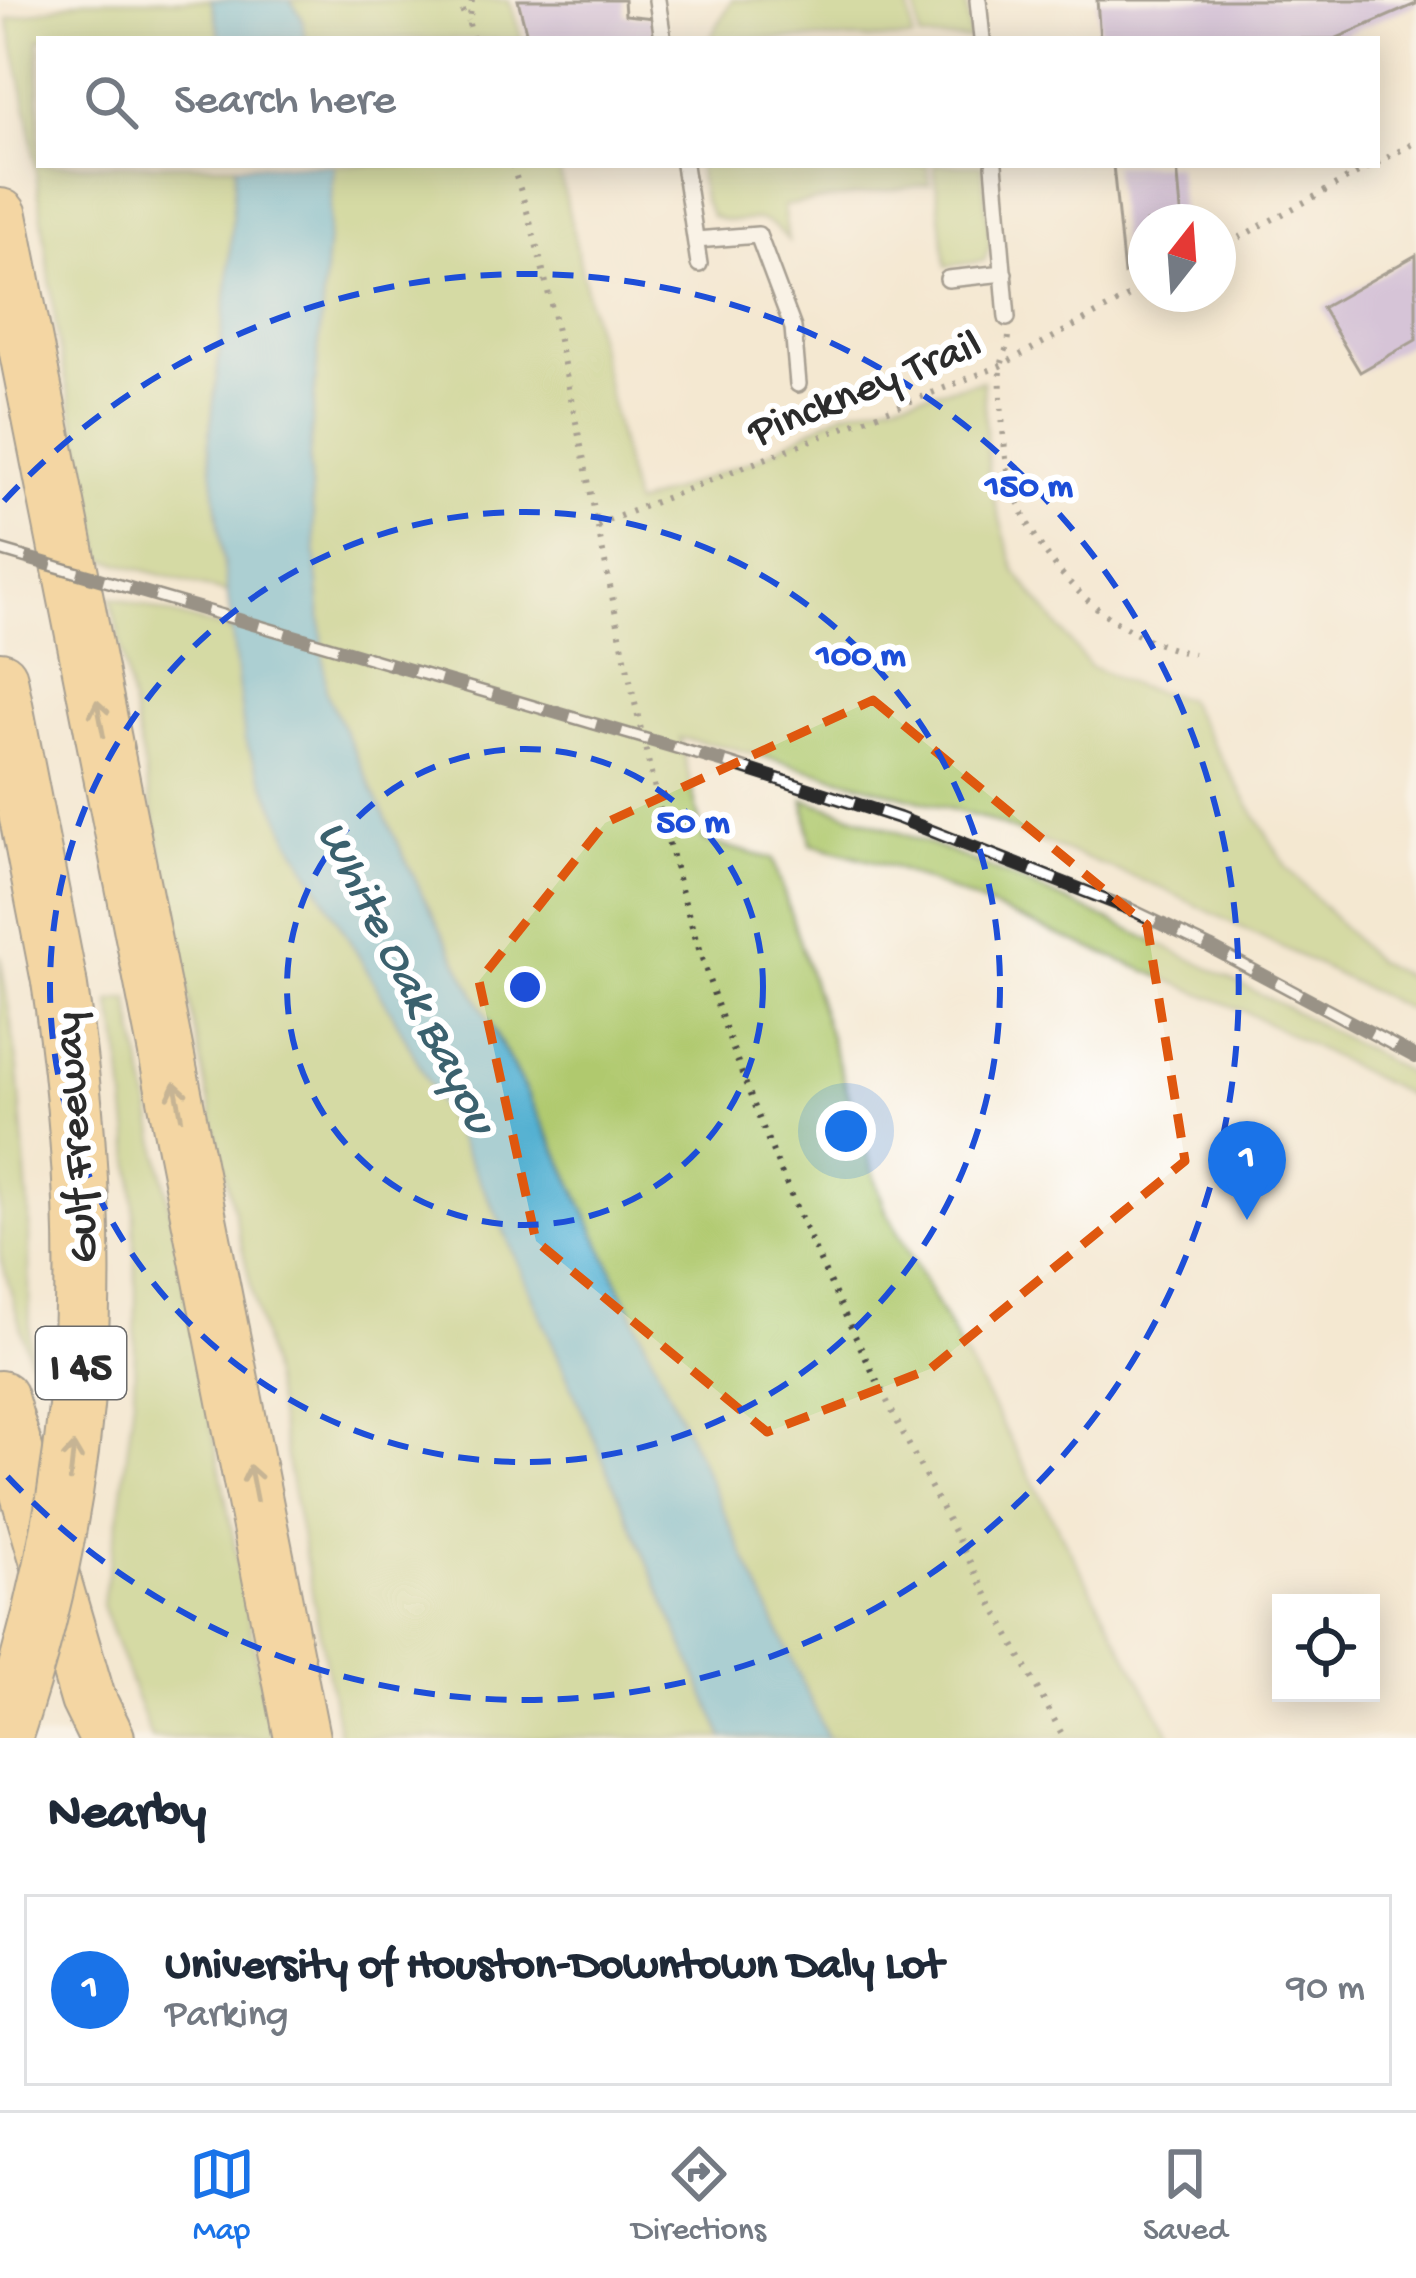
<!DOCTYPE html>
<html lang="en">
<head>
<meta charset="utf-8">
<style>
	:root { --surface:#fff; --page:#f2f2f3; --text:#1f2937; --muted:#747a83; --line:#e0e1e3; --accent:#1a73e8 }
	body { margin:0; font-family:"Gochi Hand",sans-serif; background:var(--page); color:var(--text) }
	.controls { position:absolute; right:36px; bottom:36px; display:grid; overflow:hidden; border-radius:0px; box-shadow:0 6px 30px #0003 }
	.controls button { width:108px; height:108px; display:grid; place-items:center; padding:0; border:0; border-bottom:3px solid var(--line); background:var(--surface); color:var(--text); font:60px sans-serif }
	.compass { position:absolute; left:1128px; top:204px; width:108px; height:108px; border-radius:50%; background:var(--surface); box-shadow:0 6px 30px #0003; rotate:17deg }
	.you { position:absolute; left:846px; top:1131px; width:42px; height:42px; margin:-30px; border:9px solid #fff; border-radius:50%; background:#1a73e8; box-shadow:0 0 0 18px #1a73e833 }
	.badge { display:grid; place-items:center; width:78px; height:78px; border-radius:50%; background:var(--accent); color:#fff; font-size:39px; font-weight:700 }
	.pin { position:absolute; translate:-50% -99px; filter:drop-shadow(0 3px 6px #0008) }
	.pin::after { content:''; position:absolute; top:63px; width:42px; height:36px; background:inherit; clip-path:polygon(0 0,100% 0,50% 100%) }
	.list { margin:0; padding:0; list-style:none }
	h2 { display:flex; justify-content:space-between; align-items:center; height:156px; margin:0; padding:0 48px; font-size:51px }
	h2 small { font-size:39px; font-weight:400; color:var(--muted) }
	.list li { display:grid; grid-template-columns:78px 1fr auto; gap:36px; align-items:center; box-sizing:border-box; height:192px; margin:0 24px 24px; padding:0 24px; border:3px solid var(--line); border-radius:0px }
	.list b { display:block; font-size:45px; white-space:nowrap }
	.list p { margin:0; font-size:39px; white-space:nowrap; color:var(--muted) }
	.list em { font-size:39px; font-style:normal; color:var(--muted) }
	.icon { flex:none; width:66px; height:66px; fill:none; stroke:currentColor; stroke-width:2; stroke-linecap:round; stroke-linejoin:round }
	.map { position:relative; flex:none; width:1416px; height:1738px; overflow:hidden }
	.search { position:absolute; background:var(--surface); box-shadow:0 6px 30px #0003; left:36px; right:36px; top:36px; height:132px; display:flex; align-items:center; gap:30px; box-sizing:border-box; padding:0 42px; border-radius:0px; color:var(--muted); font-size:45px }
	.sheet { height:372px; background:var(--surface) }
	nav { display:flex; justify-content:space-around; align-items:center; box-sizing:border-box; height:168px; border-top:3px solid var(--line); background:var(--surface); font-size:33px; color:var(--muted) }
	nav a { display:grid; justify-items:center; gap:6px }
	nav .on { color:var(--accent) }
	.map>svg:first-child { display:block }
	.green { fill:#b0c96e; stroke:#6e7a4c; stroke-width:3 }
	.water { fill:#54b1d2; stroke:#406e7e; stroke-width:3 }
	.building { fill:#b199de }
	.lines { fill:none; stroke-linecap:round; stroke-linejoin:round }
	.service-casing { stroke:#494744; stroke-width:20 }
	.motorway-casing { stroke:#494744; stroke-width:58 }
	.path { stroke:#494744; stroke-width:6; stroke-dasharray:3 9; stroke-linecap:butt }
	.service { stroke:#fff; stroke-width:15 }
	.motorway { stroke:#f3c26a; stroke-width:54 }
	.rail-casing { stroke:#2b2b2b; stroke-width:14 }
	.rail { stroke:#fff; stroke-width:9; stroke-dasharray:27; stroke-linecap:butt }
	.motorway-bridge-casing { stroke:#494744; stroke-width:58; stroke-linecap:butt }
	.motorway-bridge { stroke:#f3c26a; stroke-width:54 }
	.oneway { stroke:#8f764a }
	.marked { fill:none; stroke:#df570e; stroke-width:9; stroke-dasharray:24 15; stroke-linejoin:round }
	.ring { fill:none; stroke:#1d4ed8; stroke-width:6; stroke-dasharray:21 15 }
	.labels { text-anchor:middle; stroke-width:12; stroke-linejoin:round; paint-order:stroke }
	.shield { fill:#fff; stroke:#6b6b6b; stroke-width:3 }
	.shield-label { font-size:42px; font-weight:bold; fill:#2b2b2b }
	.street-label { font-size:45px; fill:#2b2b2b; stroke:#fff }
	.water-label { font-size:48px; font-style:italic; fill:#3b616e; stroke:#fff }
	.centre { fill:#1d4ed8; stroke:#fff; stroke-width:6 }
	.ring-label { font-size:36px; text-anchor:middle; font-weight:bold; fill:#1d4ed8; stroke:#fff; stroke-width:12; stroke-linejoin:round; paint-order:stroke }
</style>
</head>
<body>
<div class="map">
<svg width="1416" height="1738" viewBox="0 0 1416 1738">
	<rect width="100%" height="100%" fill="#fff"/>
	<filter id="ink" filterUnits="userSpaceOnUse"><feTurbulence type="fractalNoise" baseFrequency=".00833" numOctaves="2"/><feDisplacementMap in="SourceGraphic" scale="24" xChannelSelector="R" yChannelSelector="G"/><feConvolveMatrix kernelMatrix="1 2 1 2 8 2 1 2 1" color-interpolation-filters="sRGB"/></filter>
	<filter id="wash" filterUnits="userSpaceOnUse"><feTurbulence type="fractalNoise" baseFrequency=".004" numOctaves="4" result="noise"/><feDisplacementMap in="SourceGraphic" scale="48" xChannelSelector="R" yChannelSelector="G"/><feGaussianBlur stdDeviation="2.7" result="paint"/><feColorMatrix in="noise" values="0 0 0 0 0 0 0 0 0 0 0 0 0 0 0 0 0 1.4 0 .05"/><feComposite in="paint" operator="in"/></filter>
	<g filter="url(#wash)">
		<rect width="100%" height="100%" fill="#f4e8d1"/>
		<path class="green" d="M84,0H211L221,39H39V165H236L228,281L209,442L227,593L103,559L58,341L29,119L8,19Z
			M290,0H509L522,39H306L302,18Z
			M732,0H908L913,39H710Z
			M915,0H966L970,39H920Z
			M334,165H558L634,505L756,459L845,411L983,381L989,482L1015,571L1089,666L1137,687L1186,699L1287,868L1374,960L1416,982V1013L1159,887L982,818L729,747L680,738L704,841L773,859L885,1209L1172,1738H828L562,1161L422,894L326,692L309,460Z
			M698,165H927L930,184L783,206L788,240C757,203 747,231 712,216L703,199Z
			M934,165H982L990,245L984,261L946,266Z
			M111,597L232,631L245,740L290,839L394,1016L495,1210L724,1738H340L266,1352L211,1111Z
			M804,799C1019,870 1218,968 1416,1077V1099L1244,1011L893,867L811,844Z
			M0,954L18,1068L29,1211L30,1361L0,1254Z
			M129,999L272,1738H151L102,1605L120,1509L134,1397L136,1296L133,1178L119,1040L110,1002Z"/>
		<path class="water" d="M211,0H290L302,18L306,39H221Z
			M236,165H334L309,460L326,692L422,894L562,1161L828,1738H724L495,1210L394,1016L290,839L245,740L209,442L228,281Z"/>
		<g id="blocks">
			<path class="building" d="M518,0H624L625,15L654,18L653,39H528Z
				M1097,0H1416V4L1335,39H1100Z
				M1113,165H1177L1182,222H1146V262L1124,274Z
				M1416,255V340L1360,372L1322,308Z"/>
		</g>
	</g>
	<g filter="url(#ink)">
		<use href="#blocks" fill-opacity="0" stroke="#494744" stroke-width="3"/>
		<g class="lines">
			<g class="service-casing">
				<path id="service" d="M657,0L663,39
					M978,0L982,39
					M684,165L699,264
					M994,165L1007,318
					M696,240L758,235L793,328L798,384
					M948,279L1004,273"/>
			</g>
			<g class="motorway-casing">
				<path id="motorway" d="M0,216L302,1738
					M0,679L59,981
					M0,1398L88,1699L107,1738"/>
			</g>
			<path class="path" d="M456,0L468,21
				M472,0L469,24L473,39
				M1377,163L1416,142
				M512,165C544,256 561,352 581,446C611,589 638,731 676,871C762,1184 912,1454 1064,1738
				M1218,249L1373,165
				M1009,337C1008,346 1004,354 1002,363C998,378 1004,448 1007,465C1026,555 1103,636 1193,654
				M597,525L1000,366L1146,287"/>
			<use href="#service" class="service"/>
			<use href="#motorway" class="motorway"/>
			<g class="rail-casing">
				<path id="rail" d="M0,550L728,763L899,818L1130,909L1210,947L1416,1057"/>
			</g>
			<use href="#rail" class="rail"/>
			<g class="motorway-bridge-casing">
				<path id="motorway-bridge" d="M4,1738C91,1480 100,1249 59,981"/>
			</g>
			<use href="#motorway-bridge" class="motorway-bridge"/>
		</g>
		<defs><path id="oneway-shaft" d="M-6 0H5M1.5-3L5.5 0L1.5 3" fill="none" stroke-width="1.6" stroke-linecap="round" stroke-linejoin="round" transform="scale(3)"/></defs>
		<g class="oneway">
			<use href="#oneway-shaft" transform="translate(100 718) rotate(-101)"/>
			<use href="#oneway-shaft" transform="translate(178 1100) rotate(-101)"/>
			<use href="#oneway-shaft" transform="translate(72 1462) rotate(-84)"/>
			<use href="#oneway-shaft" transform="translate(253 1483) rotate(-101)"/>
		</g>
	</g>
	<path d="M0 0H1416V1738H0ZM873,700L1147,925L1185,1161L930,1369L767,1432L536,1241L479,981L605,823Z" fill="#f4e8d1" fill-opacity=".55" fill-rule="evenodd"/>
	<path class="marked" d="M873,700L1147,925L1185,1161L930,1369L767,1432L536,1241L479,981L605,823Z"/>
	<g class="ring">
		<circle cx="525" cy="987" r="238"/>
		<circle cx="525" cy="987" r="475"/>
		<path d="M4 501A713 713 0 1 1 4 1473"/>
	</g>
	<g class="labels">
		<rect class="shield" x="36" y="1327" width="90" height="72" rx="9"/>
		<g class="shield-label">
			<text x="81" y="1378">I 45</text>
		</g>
		<g class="street-label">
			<text transform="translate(863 384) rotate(-22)" y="16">Pinckney Trail</text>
			<text transform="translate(71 1138) rotate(-94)" y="16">Gulf Freeway</text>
		</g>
		<g class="water-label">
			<text transform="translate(411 975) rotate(63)" y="17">White Oak Bayou</text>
		</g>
	</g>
	<circle cx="525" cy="987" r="18" class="centre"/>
	<g class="ring-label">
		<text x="1029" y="495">150 m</text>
		<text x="861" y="664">100 m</text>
		<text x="693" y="831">50 m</text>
	</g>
</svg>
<div class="controls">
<button><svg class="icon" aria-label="locate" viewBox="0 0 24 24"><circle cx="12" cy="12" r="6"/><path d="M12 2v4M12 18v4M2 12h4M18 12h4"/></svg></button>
</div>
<svg class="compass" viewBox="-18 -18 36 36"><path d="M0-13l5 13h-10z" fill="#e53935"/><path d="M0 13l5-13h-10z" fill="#747a83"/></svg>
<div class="you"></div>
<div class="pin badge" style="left:1247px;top:1220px">1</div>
<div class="search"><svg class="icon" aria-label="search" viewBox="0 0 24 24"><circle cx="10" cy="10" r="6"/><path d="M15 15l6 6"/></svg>Search here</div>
</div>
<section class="sheet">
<h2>Nearby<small></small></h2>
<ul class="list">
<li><span class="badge">1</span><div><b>University of Houston-Downtown Daly Lot</b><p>Parking</p></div><em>90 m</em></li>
</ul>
</section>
<nav>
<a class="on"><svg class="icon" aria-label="map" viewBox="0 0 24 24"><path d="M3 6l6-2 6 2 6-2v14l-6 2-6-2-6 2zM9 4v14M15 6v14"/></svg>Map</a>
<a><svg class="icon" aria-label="directions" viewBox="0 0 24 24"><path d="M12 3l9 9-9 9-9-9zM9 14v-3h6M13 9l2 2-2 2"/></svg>Directions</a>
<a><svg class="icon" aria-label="saved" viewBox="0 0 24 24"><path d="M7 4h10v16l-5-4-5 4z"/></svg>Saved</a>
</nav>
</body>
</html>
